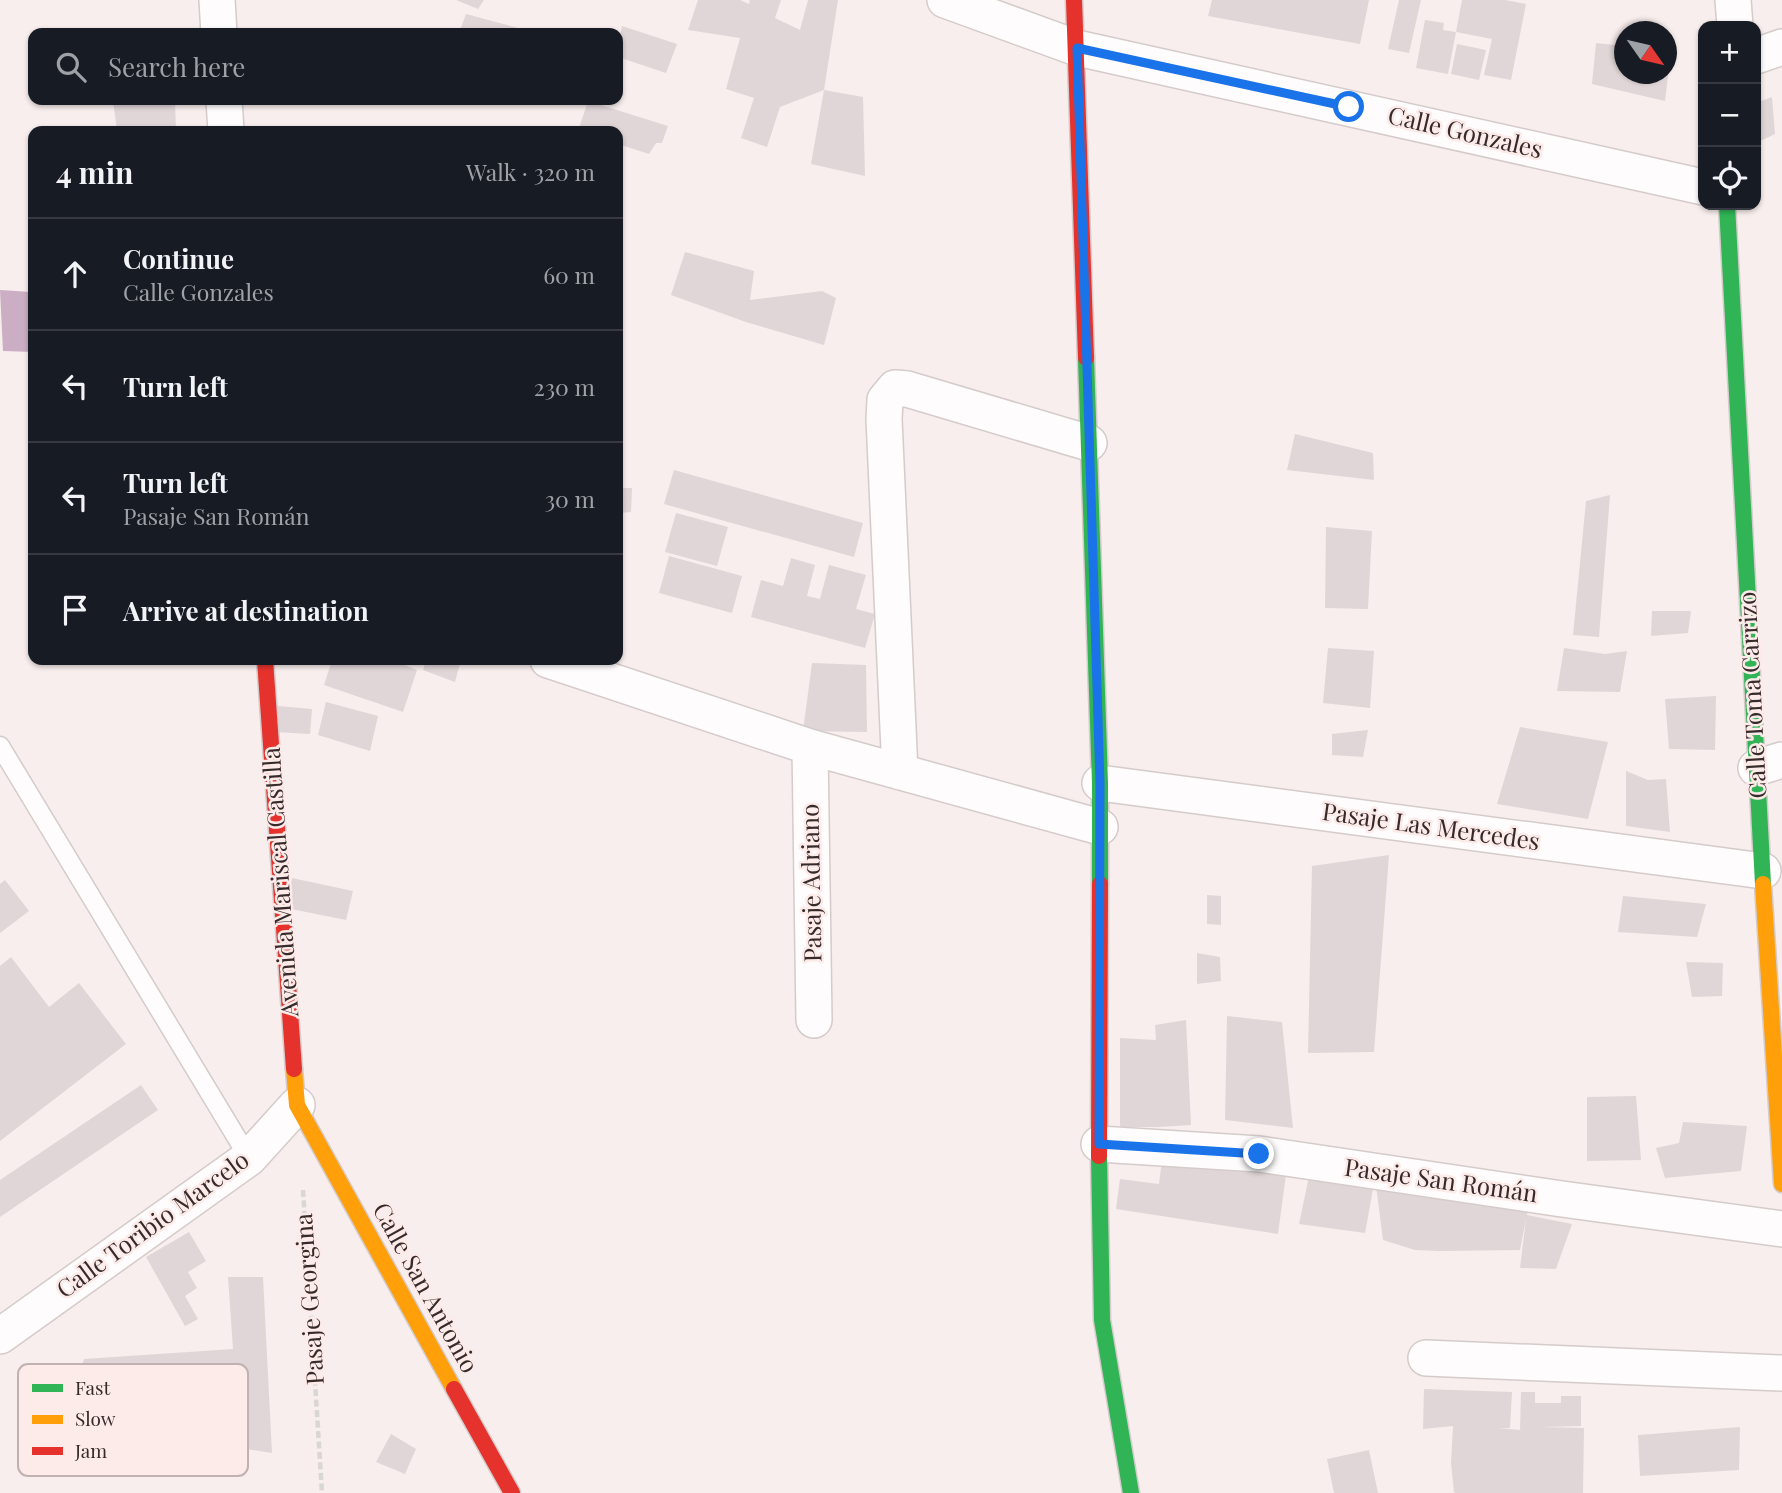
<!DOCTYPE html>
<html lang="en">
<head>
<meta charset="utf-8">
<style>
	:root { --surface:#171b24; --page:#242831; --text:#f1f3f6; --muted:#9ea1a6; --line:#363941 }
	body { margin:0; font-family:"Playfair Display",serif; background:var(--page); color:var(--text) }
	.controls { position:absolute; right:21px; top:21px; display:grid; overflow:hidden; border-radius:14px; box-shadow:0 2px 5px #0004 }
	.controls button { width:63px; height:63px; display:grid; place-items:center; padding:0; border:0; border-bottom:2px solid var(--line); background:var(--surface); color:var(--text); font:35px sans-serif }
	.compass { position:absolute; left:1614px; top:21px; width:63px; height:63px; border-radius:50%; background:var(--surface); box-shadow:0 2px 5px #0004; rotate:124deg }
	.stop { position:absolute; width:21px; height:21px; margin:-16px; border:5px solid #1a73e8; border-radius:50%; background:#fff }
	.stop.end { background:#1a73e8; border-color:#fff; box-shadow:0 2px 7px #0008 }
	.list { margin:0; padding:0; list-style:none }
	h2 { display:flex; justify-content:space-between; align-items:center; height:91px; margin:0; padding:0 28px; font-size:30px }
	h2 small { font-size:23px; font-weight:400; color:var(--muted) }
	.list li { display:grid; grid-template-columns:46px 1fr auto; gap:21px; align-items:center; box-sizing:border-box; height:112px; padding:0 28px; border-top:2px solid var(--line) }
	.list b { display:block; font-size:26px; white-space:nowrap }
	.list p { margin:0; font-size:23px; white-space:nowrap; color:var(--muted) }
	.list em { font-size:23px; font-style:normal; color:var(--muted) }
	.icon { flex:none; width:38px; height:38px; fill:none; stroke:currentColor; stroke-width:2; stroke-linecap:round; stroke-linejoin:round }
	.map { position:relative; flex:none; width:1782px; height:1493px; overflow:hidden }
	.search { position:absolute; background:var(--surface); box-shadow:0 2px 5px #0004; left:28px; top:28px; width:595px; height:77px; display:flex; align-items:center; gap:18px; box-sizing:border-box; padding:0 24px; border-radius:14px; color:var(--muted); font-size:26px }
	.panel { position:absolute; background:var(--surface); box-shadow:0 2px 5px #0004; left:28px; top:126px; width:595px; height:539px; border-radius:14px }
	.map>svg:first-child { display:block }
	.water { fill:#cbaec3 }
	.building { fill:#e0d6d8 }
	.lines { fill:none; stroke-linecap:round; stroke-linejoin:round }
	.lane-casing { stroke:#d5cbcb; stroke-width:21 }
	.street-casing { stroke:#d5cbcb; stroke-width:38 }
	.fast-casing { stroke:#d5cbcb; stroke-width:19 }
	.slow-casing { stroke:#d5cbcb; stroke-width:19 }
	.jam-casing { stroke:#d5cbcb; stroke-width:19 }
	.path { stroke:#d9d6d6; stroke-width:4.5; stroke-dasharray:7 3.5; stroke-linecap:butt }
	.lane { stroke:#fefcfc; stroke-width:18 }
	.street { stroke:#fefcfc; stroke-width:35 }
	.fast { stroke:#30b455; stroke-width:16 }
	.slow { stroke:#ff9f0a; stroke-width:16 }
	.jam { stroke:#e5322d; stroke-width:16 }
	.route { stroke:#1a73e8; stroke-width:9 }
	.labels { text-anchor:middle; stroke-width:5; stroke-linejoin:round; paint-order:stroke }
	.street-label { font-size:24px; fill:#362b2a; stroke:#fcebe9 }
	.key { fill:#fcebe9; stroke:#c1b1b0; stroke-width:2 }
	.key-label { font-size:19px; fill:#362b2a }
</style>
</head>
<body>
<div class="map">
<svg width="1782" height="1493" viewBox="0 0 1782 1493">
	<rect width="100%" height="100%" fill="#f8eeed"/>
	<path class="water" d="M0,290L31,292L33,352L3,351Z"/>
	<path class="building" d="M456,0H484L478,9Z
		M698,0H740L749,4L750,0H781L775,18L800,30L808,0H838L824,90L863,97L865,176L811,164L824,90L780,107L767,147L741,138L754,98L726,89L740,38L688,30Z
		M1212,0H1369L1360,44L1208,16Z
		M1399,0H1421L1409,53L1388,49Z
		M1462,0H1505L1526,4L1511,80L1484,75L1492,39L1456,32Z
		M466,14L533,32V33H459Z
		M1425,20L1444,23L1443,30L1456,32L1448,74L1416,68Z
		M622,26L677,44L666,73L618,57V45Z
		M1596,43L1624,46V74H1667V51H1671L1665,101L1592,84Z
		M1457,44L1486,50L1479,80L1451,74Z
		M1772,97L1775,134L1756,143V103Z
		M113,100H175L176,131H117Z
		M588,101L668,126L662,143H656L649,154L618,144V131H578Z
		M685,252L754,271L750,300L822,291L836,298L824,345L746,322L671,295Z
		M618,396H620L622,424H618Z
		M1295,434L1373,453L1374,480L1287,470Z
		M674,470L863,523L854,557L664,504Z
		M618,488H632L631,512L618,513Z
		M1610,495L1599,637L1573,635L1586,501Z
		M676,513L728,527L717,566L665,552Z
		M1326,527L1372,531L1368,609L1325,608Z
		M669,556L742,576L732,613L659,593Z
		M791,558L815,565L807,596L820,599L829,565L866,575L856,609L875,614L865,648L751,617L761,580L783,586Z
		M1652,611H1691L1688,633L1651,636Z
		M1328,648L1374,651L1370,708L1323,703Z
		M1564,648L1605,654L1627,651L1620,692L1557,691Z
		M332,660H393L417,670L403,712L324,685Z
		M426,660H461L455,682L423,670Z
		M812,663L866,665L867,732L803,731Z
		M1716,696L1715,750L1669,749L1665,699Z
		M326,702L378,716L370,751L318,735Z
		M278,706L312,709L310,734L276,732Z
		M1520,727L1608,742L1588,819L1497,804Z
		M1368,730L1363,757L1332,755V734Z
		M1626,771L1648,780L1666,779L1670,832L1626,826Z
		M1389,855L1374,1052L1308,1053L1312,866Z
		M292,878L353,891L346,920L286,908Z
		M5,880L29,911L0,933V884Z
		M1207,895L1221,896V925L1207,924Z
		M1623,896L1706,904L1697,937L1618,932Z
		M1197,953L1220,957L1221,981L1197,984Z
		M11,957L49,1007L79,983L126,1044L0,1141V966Z
		M1686,962L1723,963L1722,996L1692,997Z
		M1227,1016L1282,1022L1293,1128L1225,1120Z
		M1186,1020L1191,1125L1159,1127H1120V1038L1156,1040L1155,1025Z
		M141,1085L158,1110L0,1217V1180Z
		M1636,1096L1641,1160L1587,1161V1097Z
		M1683,1122L1747,1126L1741,1171L1665,1178L1656,1148L1679,1143Z
		M1163,1152L1287,1167L1278,1234L1116,1209L1120,1179L1159,1184Z
		M1311,1167L1375,1178L1365,1233L1299,1224Z
		M1375,1178L1529,1201L1527,1215L1572,1224L1556,1269L1520,1268L1526,1219L1520,1250L1440,1251L1415,1250L1383,1240Z
		M189,1232L206,1261L188,1272L197,1288L185,1296L198,1319L185,1326L146,1257Z
		M228,1277H263L272,1453L66,1421L84,1359L233,1349Z
		M1424,1389L1512,1392L1510,1428H1499L1520,1430L1521,1392H1535V1403H1561V1396H1581V1426L1540,1427L1584,1428L1583,1493H1456L1454,1492L1451,1463L1453,1426L1423,1429Z
		M1740,1427L1739,1470L1640,1476L1638,1435Z
		M391,1434L416,1449L405,1474L376,1462Z
		M1369,1450L1378,1493H1334L1327,1459Z"/>
	<g class="lines">
		<g class="lane-casing">
			<path id="lane" d="M0,746L249,1158"/>
		</g>
		<g class="street-casing">
			<path id="street" d="M217,0L219,33
				M945,0L1077,48L1703,187
				M1733,0L1735,26
				M1756,56L1782,47
				M224,100L226,131
				M548,660L810,747L1100,827
				M810,747L814,1020
				M1756,768L1782,760
				M900,772L884,419L885,400L895,388L907,389L1089,443
				M1100,783L1763,871
				M1099,1144L1259,1154L1562,1199L1782,1229
				M0,1336L249,1158L297,1105
				M1426,1358L1782,1373"/>
		</g>
		<g class="fast-casing">
			<path id="fast" d="M1727,205L1763,884
				M1086,358L1100,783V884
				M1099,1156L1102,1320L1131,1493"/>
		</g>
		<g class="slow-casing">
			<path id="slow" d="M1763,884L1782,1184
				M294,1069L297,1105L454,1389"/>
		</g>
		<g class="jam-casing">
			<path id="jam" d="M1074,0L1086,358
				M265,660L294,1069
				M1099,1156L1100,884
				M454,1389L512,1493"/>
		</g>
		<path class="path" d="M303,1190L322,1493"/>
		<use href="#lane" class="lane"/>
		<use href="#street" class="street"/>
		<use href="#fast" class="fast"/>
		<use href="#slow" class="slow"/>
		<use href="#jam" class="jam"/>
	</g>
	<g class="lines">
		<path class="route" d="M1259,1154L1099,1144L1100,783L1077,48L1349,107"/>
	</g>
	<g class="labels">
		<g class="street-label">
			<text transform="translate(1465 133) rotate(13)" y="8">Calle Gonzales</text>
			<text transform="translate(1753 695) rotate(-93)" y="8">Calle Toma Carrizo</text>
			<text transform="translate(1431 827) rotate(8)" y="8">Pasaje Las Mercedes</text>
			<text transform="translate(281 882) rotate(-94)" y="8">Avenida Mariscal Castilla</text>
			<text transform="translate(812 883) rotate(-91)" y="8">Pasaje Adriano</text>
			<text transform="translate(1441 1181) rotate(8)" y="8">Pasaje San Román</text>
			<text transform="translate(153 1225) rotate(-36)" y="8">Calle Toribio Marcelo</text>
			<text transform="translate(425 1288) rotate(61)" y="8">Calle San Antonio</text>
			<text transform="translate(310 1299) rotate(-94)" y="8">Pasaje Georgina</text>
		</g>
	</g>
	<rect x="18" y="1364" width="230" height="112" rx="10" class="key"/>
	<rect x="32" y="1384" width="31" height="8" fill="#30b455"/>
	<rect x="32" y="1415" width="31" height="9" fill="#ff9f0a"/>
	<rect x="32" y="1447" width="31" height="8" fill="#e5322d"/>
	<g class="key-label">
		<text x="75" y="1395">Fast</text>
		<text x="75" y="1426">Slow</text>
		<text x="75" y="1458">Jam</text>
	</g>
</svg>
<div class="controls">
<button>+</button>
<button>−</button>
<button><svg class="icon" aria-label="locate" viewBox="0 0 24 24"><circle cx="12" cy="12" r="6"/><path d="M12 2v4M12 18v4M2 12h4M18 12h4"/></svg></button>
</div>
<svg class="compass" viewBox="-18 -18 36 36"><path d="M0-13l5 13h-10z" fill="#e53935"/><path d="M0 13l5-13h-10z" fill="#9ea1a6"/></svg>
<div class="stop" style="left:1349px;top:107px"></div>
<div class="stop end" style="left:1259px;top:1154px"></div>
<div class="search"><svg class="icon" aria-label="search" viewBox="0 0 24 24"><circle cx="10" cy="10" r="6"/><path d="M15 15l6 6"/></svg>Search here</div>
<section class="panel">
<h2>4 min<small>Walk · 320 m</small></h2>
<ul class="list">
<li><svg class="icon" aria-label="ahead" viewBox="0 0 24 24"><path d="M12 20V5M6 11l6-6 6 6"/></svg><div><b>Continue</b><p>Calle Gonzales</p></div><em>60 m</em></li>
<li><svg class="icon" aria-label="left" viewBox="0 0 24 24"><path d="M17 20v-9H6M10 6l-5 5 5 5"/></svg><div><b>Turn left</b></div><em>230 m</em></li>
<li><svg class="icon" aria-label="left" viewBox="0 0 24 24"><path d="M17 20v-9H6M10 6l-5 5 5 5"/></svg><div><b>Turn left</b><p>Pasaje San Román</p></div><em>30 m</em></li>
<li><svg class="icon" aria-label="arrive" viewBox="0 0 24 24"><path d="M6 21V4h12l-3 4 3 4H6"/></svg><div><b>Arrive at destination</b></div></li>
</ul>
</section>
</div>
</body>
</html>
